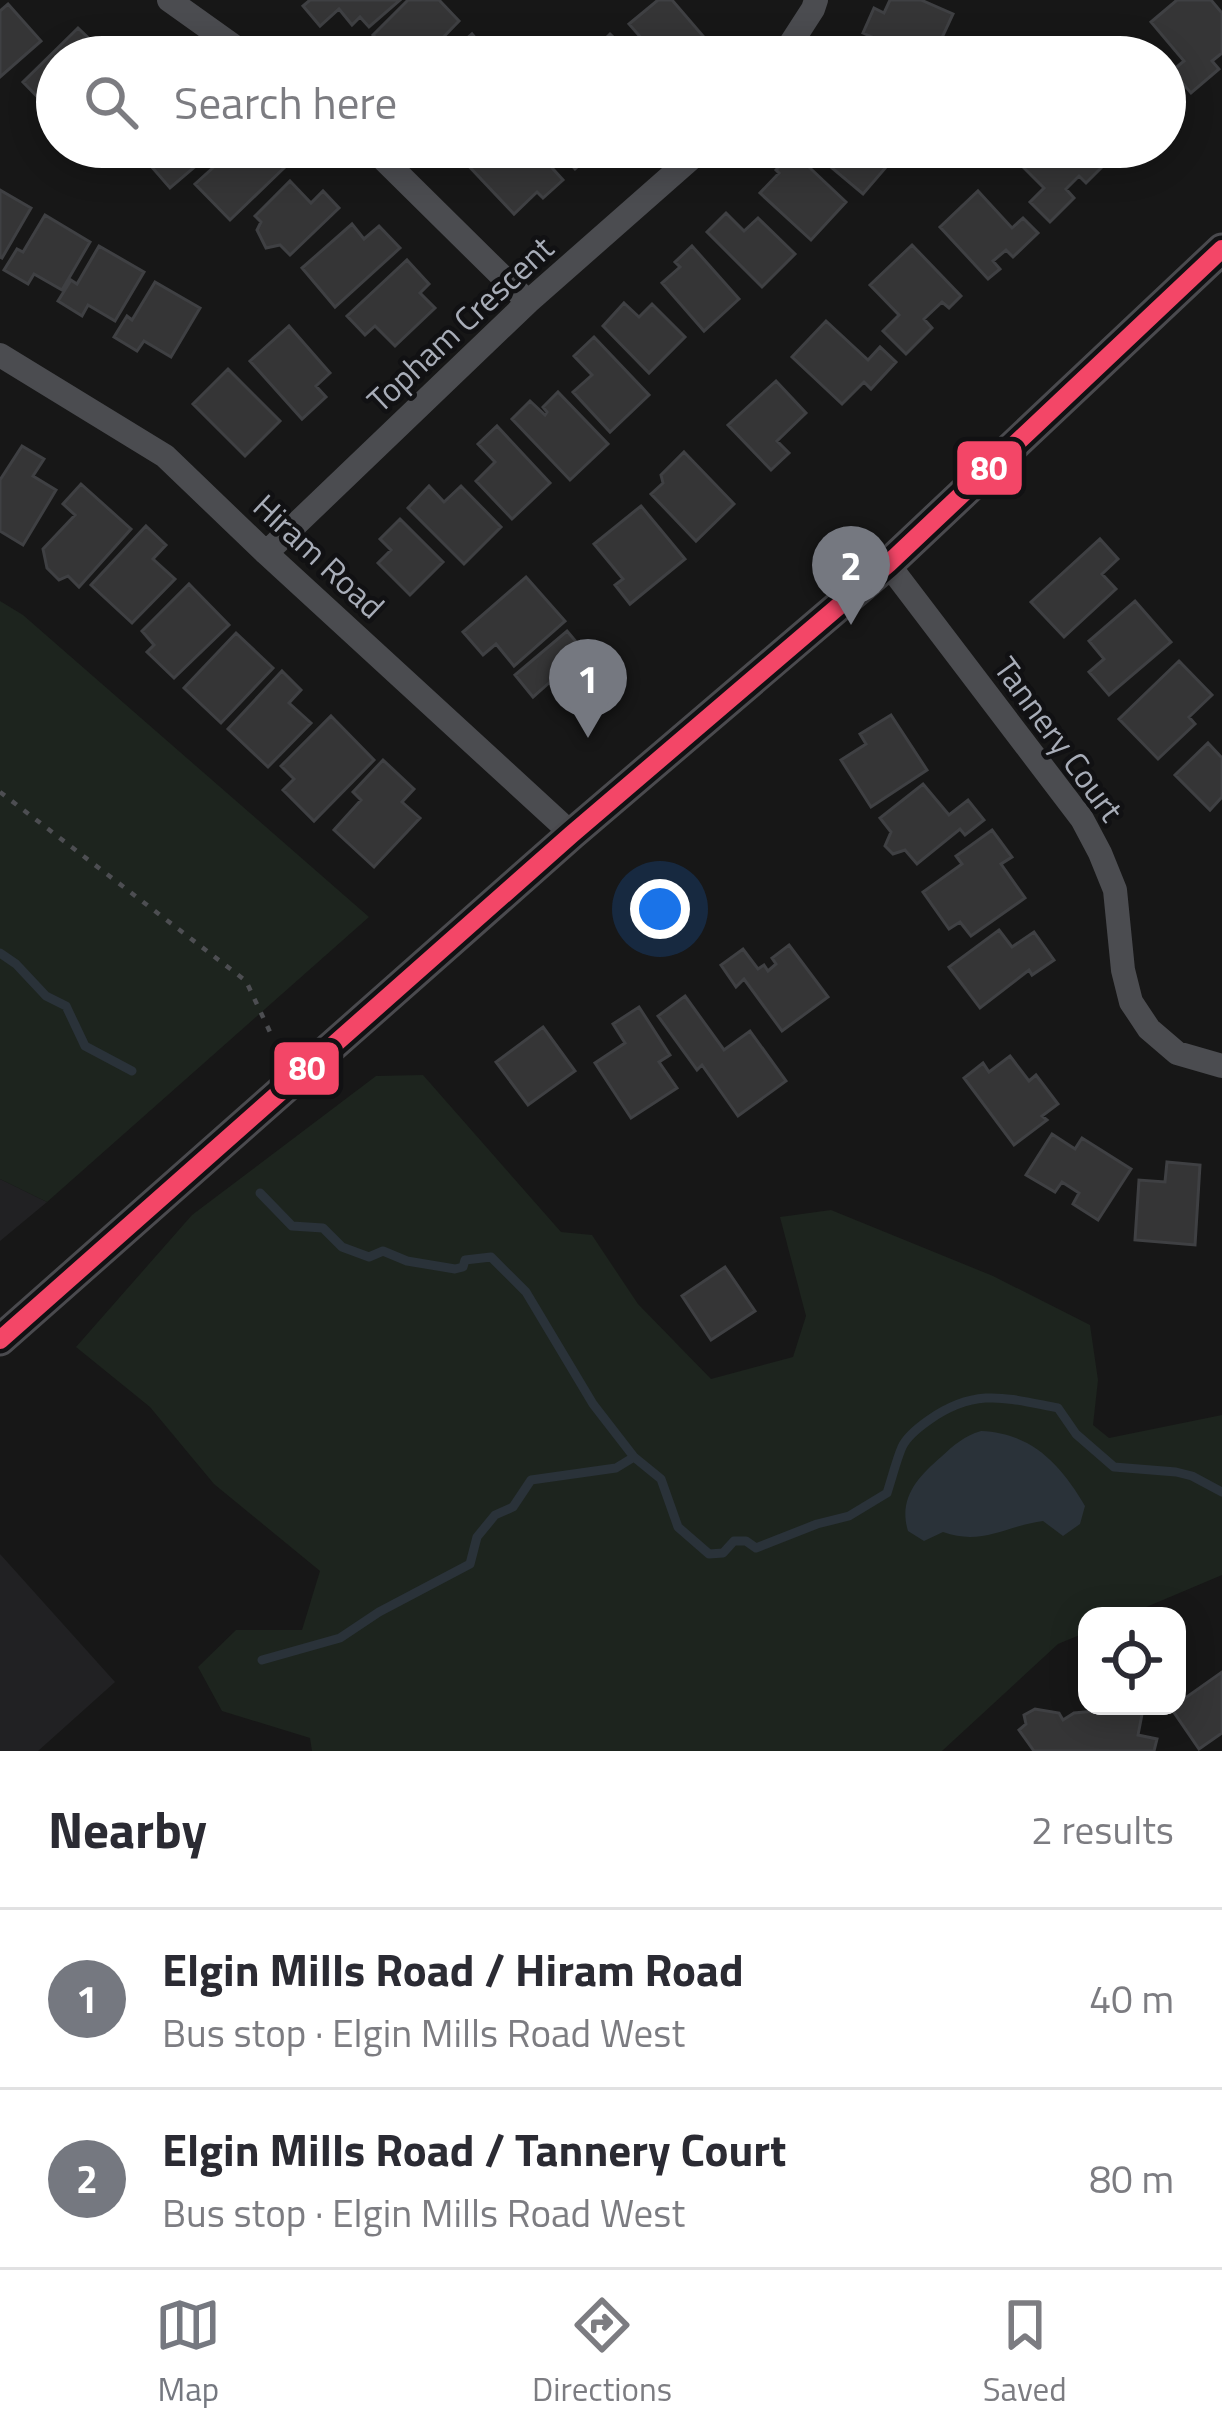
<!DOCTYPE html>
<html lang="en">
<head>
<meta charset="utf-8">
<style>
	:root { --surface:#fff; --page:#f2f2f3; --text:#2b2b33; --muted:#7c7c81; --line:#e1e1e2; --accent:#757880 }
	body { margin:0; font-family:"Titillium Web",sans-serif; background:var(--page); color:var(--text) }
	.controls { position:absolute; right:36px; bottom:36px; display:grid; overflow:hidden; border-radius:24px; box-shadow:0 6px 30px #0003 }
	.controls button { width:108px; height:108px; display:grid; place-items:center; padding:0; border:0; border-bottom:3px solid var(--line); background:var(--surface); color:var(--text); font:60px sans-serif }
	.you { position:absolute; left:660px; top:909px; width:42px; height:42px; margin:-30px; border:9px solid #fff; border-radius:50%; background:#1a73e8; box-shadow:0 0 0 18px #1a73e833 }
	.badge { display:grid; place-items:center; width:78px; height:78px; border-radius:50%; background:var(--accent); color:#fff; font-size:39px; font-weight:700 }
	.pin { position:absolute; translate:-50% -99px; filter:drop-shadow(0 3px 6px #0008) }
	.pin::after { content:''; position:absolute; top:63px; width:42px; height:36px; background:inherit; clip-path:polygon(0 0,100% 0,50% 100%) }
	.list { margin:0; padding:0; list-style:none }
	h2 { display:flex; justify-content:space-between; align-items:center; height:156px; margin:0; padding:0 48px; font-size:51px }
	h2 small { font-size:39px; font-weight:400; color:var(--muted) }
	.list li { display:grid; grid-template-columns:78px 1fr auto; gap:36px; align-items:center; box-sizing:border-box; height:180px; padding:0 48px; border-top:3px solid var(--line) }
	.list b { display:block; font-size:45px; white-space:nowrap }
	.list p { margin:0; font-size:39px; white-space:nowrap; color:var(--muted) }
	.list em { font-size:39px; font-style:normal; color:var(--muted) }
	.icon { flex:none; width:66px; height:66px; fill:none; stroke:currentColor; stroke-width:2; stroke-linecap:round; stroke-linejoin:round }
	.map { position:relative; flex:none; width:1222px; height:1751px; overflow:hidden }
	.search { position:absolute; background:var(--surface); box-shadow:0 6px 30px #0003; left:36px; right:36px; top:36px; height:132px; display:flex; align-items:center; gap:30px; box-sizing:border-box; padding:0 42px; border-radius:66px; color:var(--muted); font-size:45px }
	.sheet { height:516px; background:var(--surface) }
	nav { display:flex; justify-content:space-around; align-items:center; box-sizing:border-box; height:168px; border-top:3px solid var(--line); background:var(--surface); font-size:33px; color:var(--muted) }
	nav a { display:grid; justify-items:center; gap:6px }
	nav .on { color:var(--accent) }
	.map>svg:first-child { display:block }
	.built { fill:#212123 }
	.green { fill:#1d241e }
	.water { fill:#2a3239 }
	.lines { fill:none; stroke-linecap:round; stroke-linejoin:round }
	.stream { stroke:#2a3239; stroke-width:9 }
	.building { fill:#353536; stroke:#3f4043; stroke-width:3 }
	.path { stroke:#4d4e52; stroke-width:4.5; stroke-dasharray:6 9; stroke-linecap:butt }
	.minor { stroke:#4b4c50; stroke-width:24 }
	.secondary { stroke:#4a4a4e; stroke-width:33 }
	.bus-1-casing { stroke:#111113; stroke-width:27 }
	.bus-1 { stroke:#f34667; stroke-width:18 }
	.labels { text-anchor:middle; stroke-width:9; stroke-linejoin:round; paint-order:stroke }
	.street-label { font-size:33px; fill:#a8adb8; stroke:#111113 }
	.line-badge { stroke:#111113; stroke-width:4.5 }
	.badge-label { font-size:33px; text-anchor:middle; font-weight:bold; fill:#fff }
</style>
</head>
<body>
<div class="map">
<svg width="1222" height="1751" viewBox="0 0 1222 1751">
	<rect width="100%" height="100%" fill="#171717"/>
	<path class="built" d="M0,1179L47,1202L0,1241Z
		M0,1554L115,1682L38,1751H0Z"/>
	<path class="green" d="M0,601L23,615L369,917L47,1202L0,1179Z
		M423,1075L561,1232L592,1235L638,1304L711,1379L793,1357L806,1316L780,1217L831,1210L993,1276L1090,1325L1098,1380L1093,1425L1109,1438L1222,1415V1575L1125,1616H1087V1632L1058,1644L942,1751H312L310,1738L222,1711L198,1667L236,1630H302L320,1571L214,1484L150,1407L76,1347L192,1215L376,1076Z"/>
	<path class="water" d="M981,1431C1032,1433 1061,1465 1085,1506L1080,1524L1063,1536L1043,1521C1005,1526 982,1546 943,1532L924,1541L908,1531C898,1498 918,1477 941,1457C954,1445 964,1436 981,1431Z"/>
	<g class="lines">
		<path class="stream" d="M0,953L16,964L46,996L66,1006L85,1046L132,1071
			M260,1193L292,1226L323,1228L342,1247L369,1257L383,1251L407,1261L455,1269L463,1267L465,1260L491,1257L526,1292L593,1404L634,1457L661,1479L678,1527L709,1554L723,1553L734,1541H746L756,1548L817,1524L849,1516L887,1493C892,1478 896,1461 902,1447C907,1436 919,1427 929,1420C976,1387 1006,1398 1058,1408L1076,1434L1114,1467L1176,1472L1192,1476L1222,1492
			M262,1660L340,1638L379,1612L470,1564L477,1537L495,1515L513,1507L531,1480L616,1468L634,1457"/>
	</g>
	<path class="building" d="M310,0H400L369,27L360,17L352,25L339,9L320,26L303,6Z
		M408,0H439L459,21L424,57H385L390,52L373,35Z
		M658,0H672L703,36L685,51L690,57H658L629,24Z
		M890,0H921L953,14L933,57H918L863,33L874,8L884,13Z
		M1177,0H1211L1222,13V53L1212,61L1219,69L1191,93L1172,71L1184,61L1151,22Z
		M8,4L41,41L0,77V11Z
		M78,28L98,47L90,55L91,57H57V117L23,82Z
		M472,34L492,57H446Z
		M610,34L634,57H587Z
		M142,147H218L170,188L138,151Z
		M236,147H252L261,157L269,150L285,167L230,220L195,184Z
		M479,147H533L563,180L543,198L537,192L514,214L464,161Z
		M555,147H589L594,152L575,169Z
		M807,147H893L899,152L863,194Z
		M1015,147H1083L1102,167L1086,183L1079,176L1066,189L1074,198L1050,222L1030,202L1044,188L1009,153Z
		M793,152L846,202L811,240L760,193L779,173L776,170Z
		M290,181L311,203L323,191L339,208L290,255L280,245L266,248L257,230L261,222L255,216Z
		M0,190L31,208L2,258L0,257Z
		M978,191L1012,228L1023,218L1038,233L1013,257L1006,250L993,261L1000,269L988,279L940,227Z
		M726,213L744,231L758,218L795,254L762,287L707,232Z
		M45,215L90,242L62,290L34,274L28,284L4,270L17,249L23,252Z
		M352,224L364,239L379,226L400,248L335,307L302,268Z
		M912,245L961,296L949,308L942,302L924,319L932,328L906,354L883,331L899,315L870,285Z
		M99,246L144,272L115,321L88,305L82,316L58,301L71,280L77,284Z
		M692,246L739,299L704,331L662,283L680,267L675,262Z
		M407,260L429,284L420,293L435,308L395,346L375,326L365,335L347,316Z
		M155,282L200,308L171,357L144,341L137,351L114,337L127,316L132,320Z
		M624,303L639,317L652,304L685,337L649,373L603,326Z
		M826,321L868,360L880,347L896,362L871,389L864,382L842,404L792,357Z
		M289,326L330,373L316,386L326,397L302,419L250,361Z
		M594,337L649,395L610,432L573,392L592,375L574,356Z
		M228,369L280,421L245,456L193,404Z
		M776,381L806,413L777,441L789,453L771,470L728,425Z
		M558,392L608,444L570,480L512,419L530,401L545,415L547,412L543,407Z
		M497,426L550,483L512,519L476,481L495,462L478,444Z
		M22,446L44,459L33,476L56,490L23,545L0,531V480Z
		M684,452L734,504L696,541L651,494L663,483L661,475Z
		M81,484L131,529L79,587L68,576L59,580L47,568L43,549L75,515L63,504Z
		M429,486L444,502L461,486L501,527L464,564L408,508Z
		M641,506L685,559L630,604L615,585L623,579L594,544Z
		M400,519L443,562L410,595L378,563L391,550L380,539Z
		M146,526L166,545L153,559L175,579L132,623L91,585Z
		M1100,539L1118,559L1102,574L1116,589L1064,637L1031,602Z
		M526,577L565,621L514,666L496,644L483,655L463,632Z
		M189,584L229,625L174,678L147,652L154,645L142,631Z
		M1135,601L1171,642L1109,695L1089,672L1104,659L1089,641Z
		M567,631L599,669L564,698L550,682L533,697L515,675Z
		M236,633L273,668L221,723L184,688Z
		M1179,661L1212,695L1189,717L1195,724L1158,759L1119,719Z
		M282,671L301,690L289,703L311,723L268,767L228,729Z
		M891,715L927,770L871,807L841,760L866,744L860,734Z
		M331,716L374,760L314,821L283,790L294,779L281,766Z
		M1208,743L1222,758V797L1210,810L1175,775Z
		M383,760L414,789L402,802L420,818L374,867L334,830L361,800L353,792Z
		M923,784L949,815L968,800L984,820L965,835L960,829L917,864L905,850L893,854L885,846L891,832L880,818Z
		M992,830L1012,857L1001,864L1025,898L971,936L960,922L949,929L923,892L962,864L956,856Z
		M999,930L1012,947L1034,932L1054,960L1032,975L1029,970L980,1008L949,967Z
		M789,945L828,997L782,1031L744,979L736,987L721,965L743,949L758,969L764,965L768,971L776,964L772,958Z
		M685,996L724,1050L750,1031L786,1081L738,1116L702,1065L697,1070L658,1016Z
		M639,1007L670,1055L659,1062L677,1088L631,1118L595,1063L625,1043L613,1024Z
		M543,1027L575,1071L528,1105L496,1062Z
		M1010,1056L1029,1081L1036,1075L1058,1104L1042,1116L1047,1120L1014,1145L964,1078L983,1063L989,1072Z
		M1052,1134L1075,1149L1082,1138L1131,1169L1098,1220L1073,1204L1079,1193L1062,1182L1055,1192L1026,1175Z
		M1167,1162L1200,1165L1195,1245L1135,1240L1139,1180L1165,1182Z
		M725,1267L755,1311L711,1340L682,1296Z
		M1222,1672V1733L1199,1749L1171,1708Z
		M1107,1706H1141L1143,1709L1138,1735L1157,1739L1154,1751H1034L1019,1730L1026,1724L1024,1715L1035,1709L1059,1713L1063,1720L1074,1713L1095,1711Z"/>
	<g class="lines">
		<path class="path" d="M0,792L246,981L270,1032"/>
		<path class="minor" d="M169,0L249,57
			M782,57L813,9L816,0
			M371,147L528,302
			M0,355L165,456L266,553L572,834
			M266,553L528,302L704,147
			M888,564L1082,819L1100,853L1115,890L1123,970L1131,1002L1149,1029L1177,1053L1222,1066"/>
		<path class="secondary" d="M0,1340L572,834L888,564L1222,249"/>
		<g class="bus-1-casing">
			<path id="bus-1" d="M0,1340L572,834L888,564L1222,249"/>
		</g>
		<use href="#bus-1" class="bus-1"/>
	</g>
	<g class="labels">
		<g class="street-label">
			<text transform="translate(460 324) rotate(-43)" y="12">Topham Crescent</text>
			<text transform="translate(319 556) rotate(43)" y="12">Hiram Road</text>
			<text transform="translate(1059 739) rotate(54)" y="12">Tannery Court</text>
		</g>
	</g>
	<g class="line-badge">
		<rect x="955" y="439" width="69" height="58" rx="12" fill="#f34667"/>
		<rect x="272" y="1040" width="69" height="57" rx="12" fill="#f34667"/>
	</g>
	<g class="badge-label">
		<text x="989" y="480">80</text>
		<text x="307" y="1080">80</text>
	</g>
</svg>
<div class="controls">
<button><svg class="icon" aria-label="locate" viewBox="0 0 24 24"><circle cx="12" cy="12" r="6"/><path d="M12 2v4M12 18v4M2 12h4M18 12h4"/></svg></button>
</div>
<div class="you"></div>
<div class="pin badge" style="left:588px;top:738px">1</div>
<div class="pin badge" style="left:851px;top:625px">2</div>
<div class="search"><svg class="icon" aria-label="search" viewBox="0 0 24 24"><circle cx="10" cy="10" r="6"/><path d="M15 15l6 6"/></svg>Search here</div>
</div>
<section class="sheet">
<h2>Nearby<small>2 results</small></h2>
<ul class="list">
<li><span class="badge">1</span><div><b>Elgin Mills Road / Hiram Road</b><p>Bus stop · Elgin Mills Road West</p></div><em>40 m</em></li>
<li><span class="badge">2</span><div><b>Elgin Mills Road / Tannery Court</b><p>Bus stop · Elgin Mills Road West</p></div><em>80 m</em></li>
</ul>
</section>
<nav>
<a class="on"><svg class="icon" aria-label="map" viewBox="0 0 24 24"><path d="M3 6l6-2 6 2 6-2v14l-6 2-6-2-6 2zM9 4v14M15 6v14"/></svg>Map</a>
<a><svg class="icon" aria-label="directions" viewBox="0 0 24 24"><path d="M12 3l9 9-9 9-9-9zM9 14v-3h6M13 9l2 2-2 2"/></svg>Directions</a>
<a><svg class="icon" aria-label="saved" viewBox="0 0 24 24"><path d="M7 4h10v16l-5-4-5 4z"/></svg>Saved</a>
</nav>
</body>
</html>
